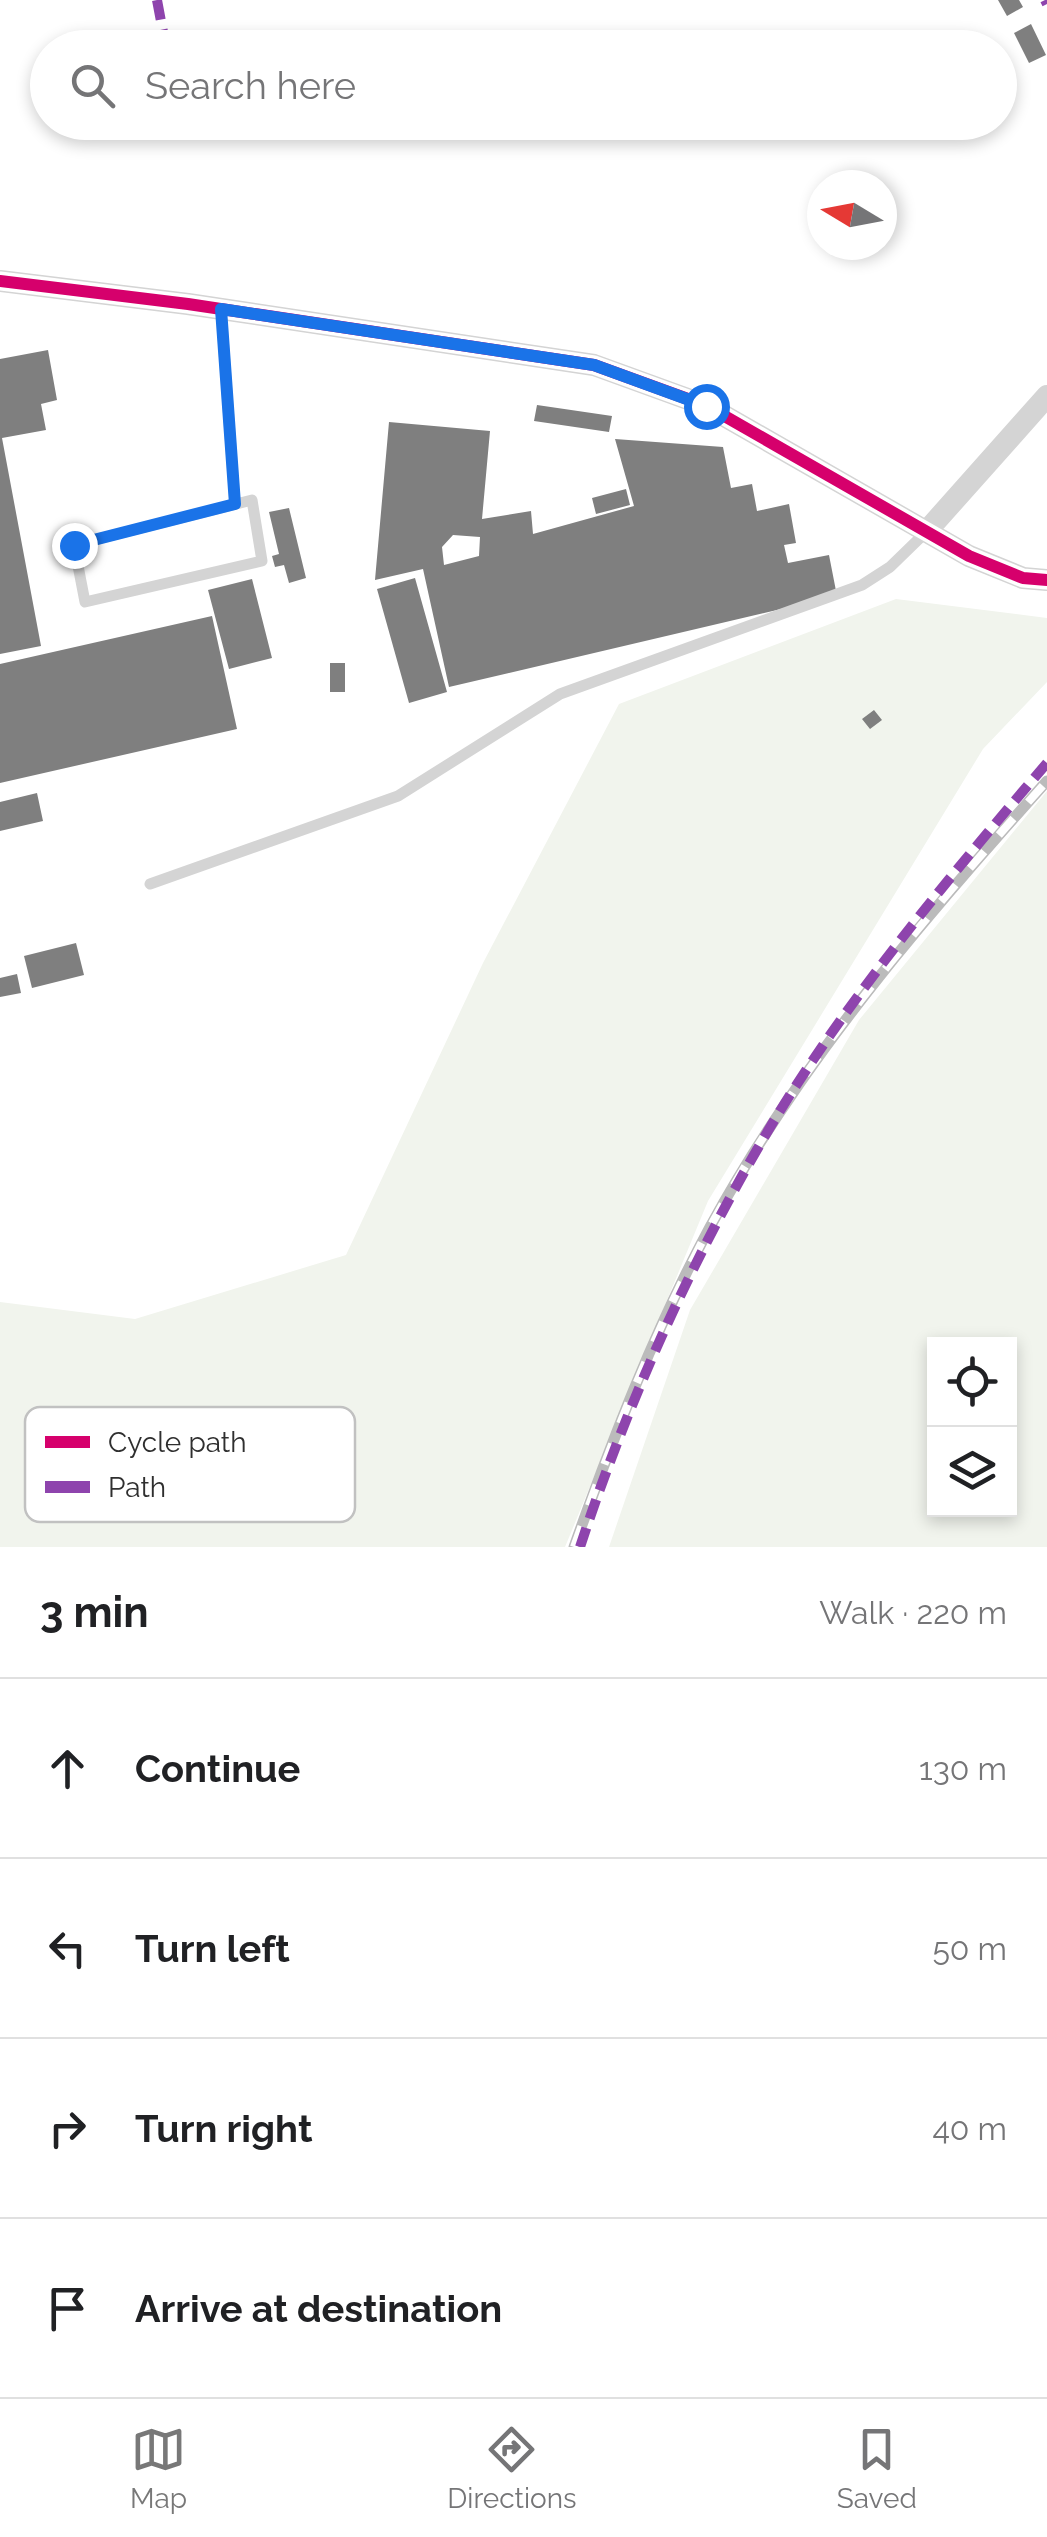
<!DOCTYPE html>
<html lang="en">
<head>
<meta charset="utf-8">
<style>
	:root { --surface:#fff; --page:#f2f2f2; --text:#202124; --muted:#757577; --line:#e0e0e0; --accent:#787878 }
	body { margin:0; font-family:Raleway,sans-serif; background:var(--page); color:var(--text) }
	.controls { position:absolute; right:30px; bottom:30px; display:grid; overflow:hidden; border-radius:0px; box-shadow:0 5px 15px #0003 }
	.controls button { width:90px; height:90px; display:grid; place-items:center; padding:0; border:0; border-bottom:2px solid var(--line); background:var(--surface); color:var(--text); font:50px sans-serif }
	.compass { position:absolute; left:807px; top:170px; width:90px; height:90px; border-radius:50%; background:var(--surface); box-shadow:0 5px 15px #0003; rotate:280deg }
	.stop { position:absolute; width:30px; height:30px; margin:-22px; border:8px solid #1a73e8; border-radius:50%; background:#fff }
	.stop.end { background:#1a73e8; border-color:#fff; box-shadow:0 2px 10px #0008 }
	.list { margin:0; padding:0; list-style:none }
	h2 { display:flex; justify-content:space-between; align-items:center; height:130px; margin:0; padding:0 40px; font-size:42px }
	h2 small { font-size:32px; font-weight:400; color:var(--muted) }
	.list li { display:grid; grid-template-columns:65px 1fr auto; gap:30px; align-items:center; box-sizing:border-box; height:180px; padding:0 40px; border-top:2px solid var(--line) }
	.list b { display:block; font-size:38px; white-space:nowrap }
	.list em { font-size:32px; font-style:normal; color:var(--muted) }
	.icon { flex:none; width:55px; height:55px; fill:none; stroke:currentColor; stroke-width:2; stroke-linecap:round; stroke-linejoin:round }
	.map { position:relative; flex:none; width:1047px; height:1547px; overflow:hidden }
	.search { position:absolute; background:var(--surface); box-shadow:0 5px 15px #0003; left:30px; right:30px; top:30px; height:110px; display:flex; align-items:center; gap:25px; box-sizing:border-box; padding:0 35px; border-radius:55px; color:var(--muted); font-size:38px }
	.sheet { height:850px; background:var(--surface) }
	nav { display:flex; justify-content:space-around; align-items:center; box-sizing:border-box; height:140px; border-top:2px solid var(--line); background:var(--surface); font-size:28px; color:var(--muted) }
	nav a { display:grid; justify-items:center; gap:5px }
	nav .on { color:var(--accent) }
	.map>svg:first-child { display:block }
	.green { fill:#f1f4ed; fill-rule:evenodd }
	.building { fill:#7f7f7f; fill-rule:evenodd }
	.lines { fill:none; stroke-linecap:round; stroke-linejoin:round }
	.service { stroke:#d4d4d4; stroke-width:11 }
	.minor { stroke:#d4d4d4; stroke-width:22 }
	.rail-casing { stroke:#bbb; stroke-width:11 }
	.rail { stroke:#fff; stroke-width:8; stroke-dasharray:22; stroke-linecap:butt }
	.quiet { stroke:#8e44ad; stroke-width:10; stroke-dasharray:20 10; stroke-linecap:butt }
	.cycleway-casing { stroke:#fff; stroke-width:19 }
	.cycleway { stroke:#d6006c; stroke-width:12 }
	.route { stroke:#1a73e8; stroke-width:12 }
	.key { fill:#fff; stroke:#c1c1c1; stroke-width:2.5 }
	.key-label { font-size:28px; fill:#2f2f2f }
</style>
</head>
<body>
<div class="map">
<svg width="1047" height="1547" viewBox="0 0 1047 1547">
	<rect width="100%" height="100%" fill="#fff"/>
	<path class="green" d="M896,599L1047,618V682L983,749L708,1201L565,1547H0V1302L135,1319L346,1255L483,963L619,704Z
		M1047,791V1547H609L690,1310L859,1020ZM934,1344H1010V1510H934Z"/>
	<path class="building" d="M998,0H1019L1023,7L1007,16Z
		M1031,24L1046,55L1029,63L1014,33Z
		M48,350L57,400L41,404L46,430L2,438L41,646L0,654V359Z
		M537,405L612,416L609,432L534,421Z
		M389,422L490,431L482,519L531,511L533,534L634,506L615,439L723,447L731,488L752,484L757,511L789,504L796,543L784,545L788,563L829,555L837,596L449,687L423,569L375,580ZM453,535L480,537L479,556L444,565L442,547Z
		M626,489L630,505L596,514L592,498Z
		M289,508L306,578L289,583L284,565L275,567L272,556L279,554L269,512Z
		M415,578L447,692L409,703L377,589Z
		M252,579L272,658L229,669L208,590Z
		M212,616L237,729L0,783V664Z
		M330,663H345V692H330Z
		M874,710L882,720L870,729L862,719Z
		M37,793L43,821L0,831V802Z
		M76,943L84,975L32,988L24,956Z
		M17,974L21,993L0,997V978Z"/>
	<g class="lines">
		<path class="service" d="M221,309L235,504
			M252,500L262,561L85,602L74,545Z
			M150,884L398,796L560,694L862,585L890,567L926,532"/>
		<path class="minor" d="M0,281L188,304L594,365L707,406L969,556L1023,578L1047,580
			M926,532L1047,396"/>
		<g class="rail-casing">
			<path id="rail" d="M574,1547C613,1438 655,1329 710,1227C800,1062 922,920 1047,781"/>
		</g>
		<use href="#rail" class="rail"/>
		<path class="quiet" d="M157,0L166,48
			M1045,0L1047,4
			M580,1547C629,1398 694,1254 775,1119C852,993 951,875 1047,763"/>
		<g class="cycleway-casing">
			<path id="cycleway" d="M0,281L188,304L594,365L707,406L969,556L1023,578L1047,580"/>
		</g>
		<use href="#cycleway" class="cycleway"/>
	</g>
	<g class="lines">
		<path class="route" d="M74,545L235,504L221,309L594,365L706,406"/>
	</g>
	<rect x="25" y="1407" width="330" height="115" rx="15" class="key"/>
	<rect x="45" y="1436" width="45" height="12" fill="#d6006c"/>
	<rect x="45" y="1481" width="45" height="12" fill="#8e44ad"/>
	<g class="key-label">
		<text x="108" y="1452">Cycle path</text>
		<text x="108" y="1497">Path</text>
	</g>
</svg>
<div class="controls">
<button><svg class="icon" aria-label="locate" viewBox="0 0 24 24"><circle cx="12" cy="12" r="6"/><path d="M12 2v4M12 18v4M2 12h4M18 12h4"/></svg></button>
<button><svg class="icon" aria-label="layers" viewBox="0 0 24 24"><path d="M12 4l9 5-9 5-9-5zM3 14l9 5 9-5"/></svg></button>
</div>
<svg class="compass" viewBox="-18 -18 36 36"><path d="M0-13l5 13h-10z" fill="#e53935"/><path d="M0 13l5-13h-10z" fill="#757577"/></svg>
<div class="stop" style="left:706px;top:406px"></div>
<div class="stop end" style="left:74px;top:545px"></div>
<div class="search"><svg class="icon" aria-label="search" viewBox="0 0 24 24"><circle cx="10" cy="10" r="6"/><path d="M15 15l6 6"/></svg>Search here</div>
</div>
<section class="sheet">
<h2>3 min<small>Walk · 220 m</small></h2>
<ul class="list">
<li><svg class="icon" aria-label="ahead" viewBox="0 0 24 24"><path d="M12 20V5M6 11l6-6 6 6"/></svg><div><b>Continue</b></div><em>130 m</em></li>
<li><svg class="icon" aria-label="left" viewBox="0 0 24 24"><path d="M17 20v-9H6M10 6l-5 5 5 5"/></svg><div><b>Turn left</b></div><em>50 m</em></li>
<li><svg class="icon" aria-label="right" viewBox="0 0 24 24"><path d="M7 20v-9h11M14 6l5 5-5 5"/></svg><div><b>Turn right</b></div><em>40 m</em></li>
<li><svg class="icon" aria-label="arrive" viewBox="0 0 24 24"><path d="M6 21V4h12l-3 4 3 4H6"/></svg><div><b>Arrive at destination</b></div></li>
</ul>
</section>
<nav>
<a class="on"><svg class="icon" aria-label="map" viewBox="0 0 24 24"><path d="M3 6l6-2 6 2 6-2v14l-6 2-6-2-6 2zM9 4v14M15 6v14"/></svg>Map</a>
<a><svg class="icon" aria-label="directions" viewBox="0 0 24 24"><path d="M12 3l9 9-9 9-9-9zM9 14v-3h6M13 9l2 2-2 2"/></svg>Directions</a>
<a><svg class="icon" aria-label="saved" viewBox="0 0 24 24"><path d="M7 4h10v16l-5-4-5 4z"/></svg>Saved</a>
</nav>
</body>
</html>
